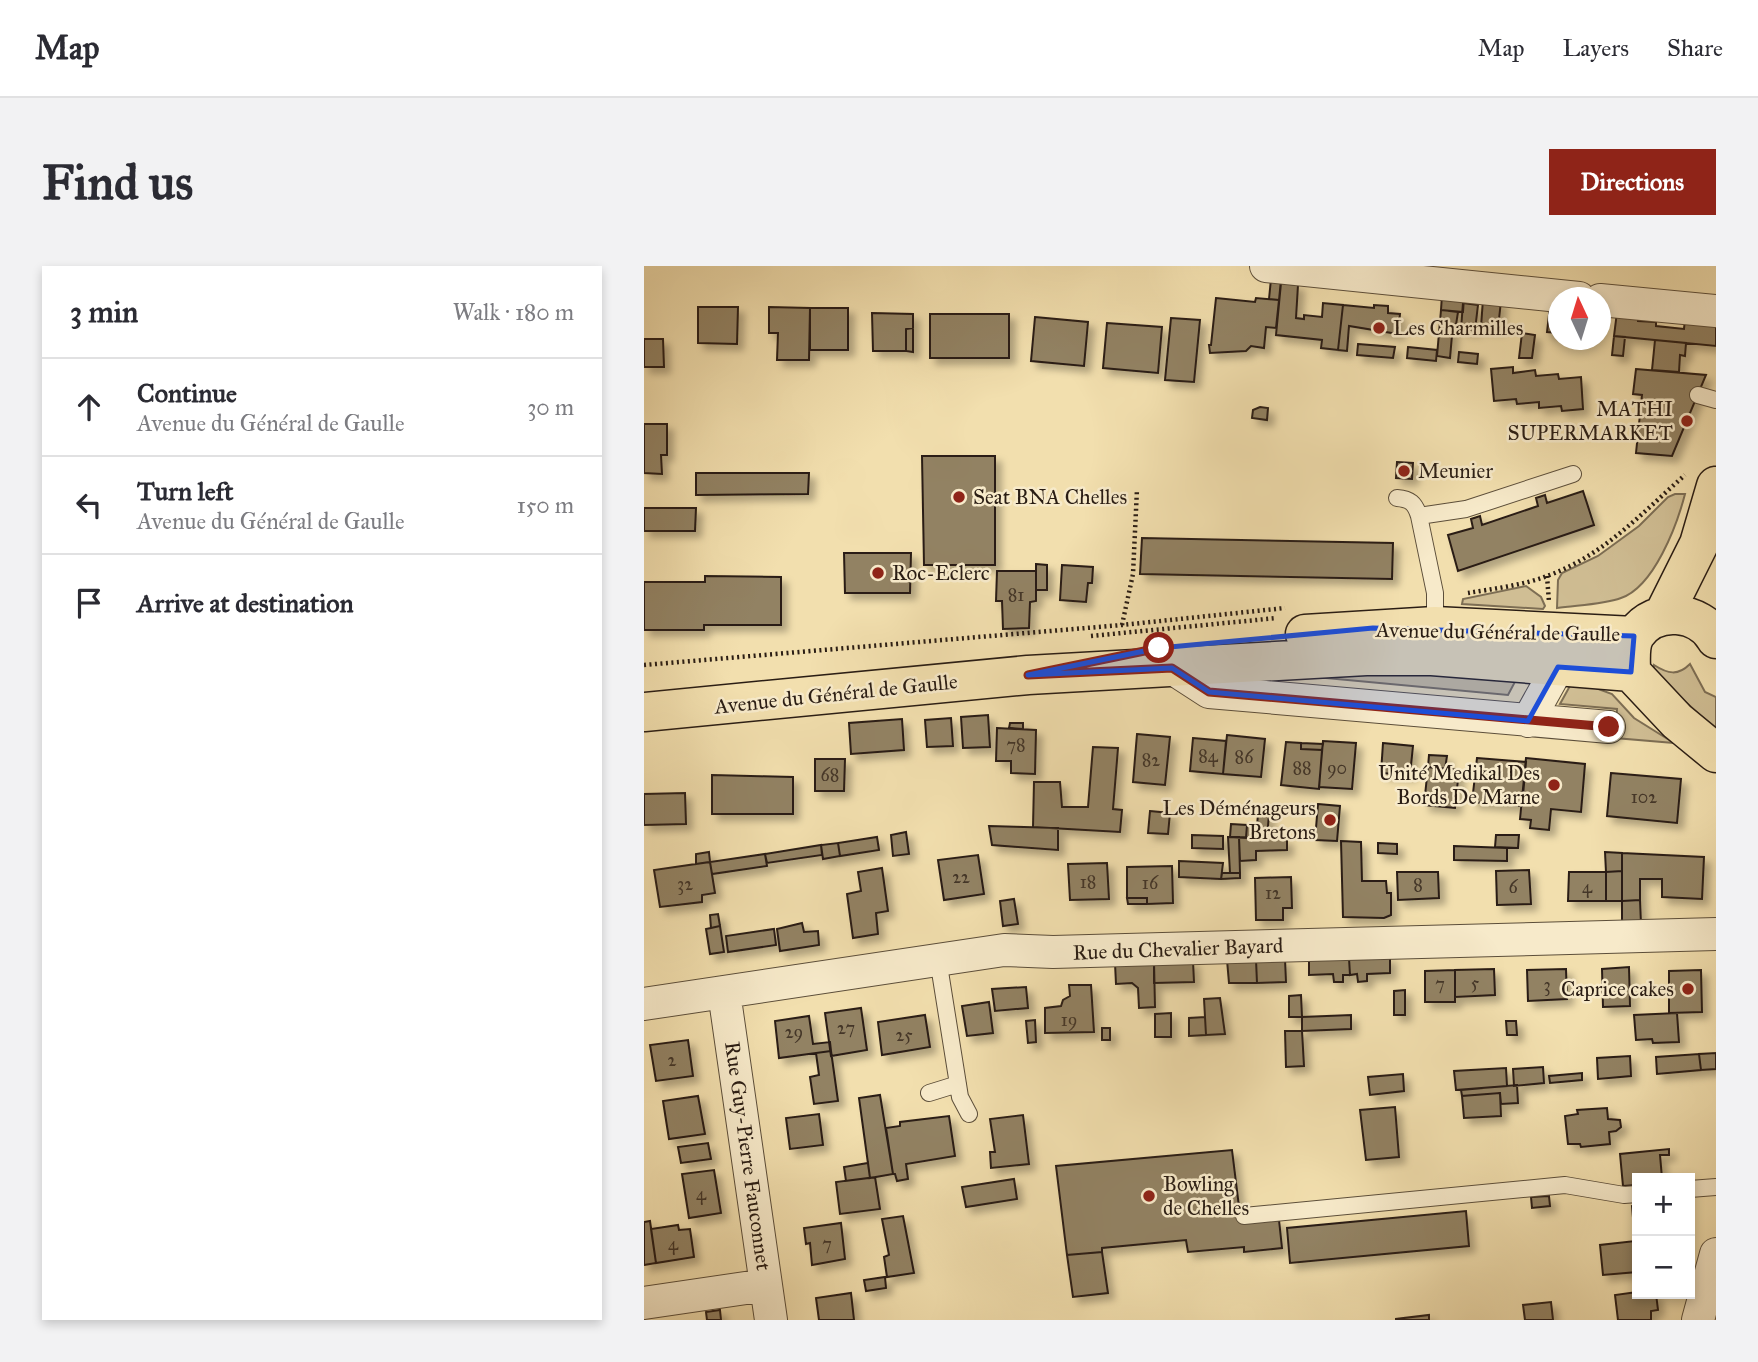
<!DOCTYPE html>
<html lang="en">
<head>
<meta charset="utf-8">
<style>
	:root { --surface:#fff; --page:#f2f2f3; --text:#2b2b33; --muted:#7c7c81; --line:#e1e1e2; --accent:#8f2418 }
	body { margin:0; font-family:"IM FELL Great Primer",serif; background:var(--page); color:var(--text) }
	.controls { position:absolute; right:21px; bottom:21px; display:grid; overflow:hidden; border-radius:0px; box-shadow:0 4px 10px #0003 }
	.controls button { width:63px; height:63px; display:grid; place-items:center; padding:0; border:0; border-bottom:2px solid var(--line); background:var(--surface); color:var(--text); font:35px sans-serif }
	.compass { position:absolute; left:904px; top:21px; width:63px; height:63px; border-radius:50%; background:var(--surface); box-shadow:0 4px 10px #0003; rotate:356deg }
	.stop { position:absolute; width:21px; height:21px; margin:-16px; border:5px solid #8f2418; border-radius:50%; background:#fff }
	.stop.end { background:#8f2418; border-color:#fff; box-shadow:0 2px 7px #0008 }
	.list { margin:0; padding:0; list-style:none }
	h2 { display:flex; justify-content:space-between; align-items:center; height:91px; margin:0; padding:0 28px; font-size:30px }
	h2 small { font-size:23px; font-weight:400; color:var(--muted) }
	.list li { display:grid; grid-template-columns:46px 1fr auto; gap:21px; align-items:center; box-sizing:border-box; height:98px; padding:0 28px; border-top:2px solid var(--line) }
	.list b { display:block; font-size:26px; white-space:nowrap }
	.list p { margin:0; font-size:23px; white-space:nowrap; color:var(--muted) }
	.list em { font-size:23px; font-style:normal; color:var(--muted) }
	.icon { flex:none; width:38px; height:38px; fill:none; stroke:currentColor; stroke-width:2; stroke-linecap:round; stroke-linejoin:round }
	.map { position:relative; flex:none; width:1072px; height:1054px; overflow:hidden; border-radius:0px }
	header { display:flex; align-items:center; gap:42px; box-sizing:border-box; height:98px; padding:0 35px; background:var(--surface); border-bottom:2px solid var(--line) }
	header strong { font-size:33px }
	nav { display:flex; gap:38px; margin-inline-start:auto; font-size:24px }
	.intro { display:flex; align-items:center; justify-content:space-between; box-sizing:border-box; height:168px; padding:0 42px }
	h1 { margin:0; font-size:49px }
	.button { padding:18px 32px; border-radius:0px; background:var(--accent); color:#fff; font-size:24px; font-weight:700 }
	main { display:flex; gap:42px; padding:0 42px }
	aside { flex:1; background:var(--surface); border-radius:0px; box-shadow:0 4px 10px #0003 }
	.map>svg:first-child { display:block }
	.green { fill:#d0be94; stroke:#7d6e54; stroke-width:2 }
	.building { fill:#928264; stroke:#2a1d14; stroke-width:2; filter:url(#shadow) }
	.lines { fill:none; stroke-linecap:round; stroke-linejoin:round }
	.service-casing { stroke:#5c4e3a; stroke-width:18 }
	.minor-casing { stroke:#5c4e3a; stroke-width:34 }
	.primary-casing { stroke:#2a1d14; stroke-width:41 }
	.path { stroke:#2a1d14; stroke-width:4.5; stroke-dasharray:2 3.5; stroke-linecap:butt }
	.service { stroke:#f7eaca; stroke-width:16 }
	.minor { stroke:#f7eaca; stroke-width:32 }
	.primary { stroke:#f2dfae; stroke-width:38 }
	.route { stroke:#8f2418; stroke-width:9 }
	.marked { fill:#1d4ed8; fill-opacity:0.2; stroke:#1d4ed8; stroke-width:5; stroke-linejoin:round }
	.poi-dot { fill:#8f2418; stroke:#f7eaca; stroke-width:2.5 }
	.labels { text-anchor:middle; stroke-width:5; stroke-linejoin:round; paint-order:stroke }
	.number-label { font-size:18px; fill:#443628 }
	.poi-label { font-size:21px; fill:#2a1d14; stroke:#f7eaca; text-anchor:start }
	.street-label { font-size:21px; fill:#2a1d14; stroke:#f7eaca }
</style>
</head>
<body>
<header>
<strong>Map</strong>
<nav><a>Map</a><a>Layers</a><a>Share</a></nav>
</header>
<div class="intro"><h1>Find us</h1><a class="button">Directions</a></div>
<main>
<aside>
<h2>3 min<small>Walk · 180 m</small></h2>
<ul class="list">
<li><svg class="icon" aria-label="ahead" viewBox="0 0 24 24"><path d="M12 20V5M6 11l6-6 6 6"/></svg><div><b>Continue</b><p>Avenue du Général de Gaulle</p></div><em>30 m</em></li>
<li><svg class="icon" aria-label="left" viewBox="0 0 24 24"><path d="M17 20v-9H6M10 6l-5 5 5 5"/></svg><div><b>Turn left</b><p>Avenue du Général de Gaulle</p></div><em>150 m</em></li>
<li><svg class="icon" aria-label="arrive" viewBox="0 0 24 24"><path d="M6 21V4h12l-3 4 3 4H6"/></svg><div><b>Arrive at destination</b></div></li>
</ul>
</aside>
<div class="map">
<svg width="1072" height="1054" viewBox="0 0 1072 1054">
	<defs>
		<filter id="shadow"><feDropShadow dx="6" dy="6" stdDeviation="3.5" flood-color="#0004"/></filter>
	</defs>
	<rect width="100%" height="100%" fill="#f2dfae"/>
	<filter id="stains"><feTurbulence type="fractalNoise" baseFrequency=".00286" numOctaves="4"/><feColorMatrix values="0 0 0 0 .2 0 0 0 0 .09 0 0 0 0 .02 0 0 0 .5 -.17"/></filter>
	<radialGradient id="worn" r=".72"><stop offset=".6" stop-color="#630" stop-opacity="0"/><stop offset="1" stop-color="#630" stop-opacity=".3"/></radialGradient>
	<path class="green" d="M1031,228H1041C1033,259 1010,321 977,332C958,339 933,339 913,342L914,314L918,307L954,290L995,260L1024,231Z
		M882,320L897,331L901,340L899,343L818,338L819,333Z
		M1046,398L1061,426L1072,431V463L1009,407L1010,399C1024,408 1034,410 1046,398Z
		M721,402L873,412L864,429L639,408Z
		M927,418L949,421L968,428L990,452L1030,477L971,472L973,443L916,438Z"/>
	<path class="building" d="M627,13L637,14L635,34L625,33Z
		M637,17L654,19L652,52L660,53V49L678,51L679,37L699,39L694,84L677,82L678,74L632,69Z
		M798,29L820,31L819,46L797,44Z
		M572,32L611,36L612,32L635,34L632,62L622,61L620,82L607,80L602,85L566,87L565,79H567Z
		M839,33L857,35L854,62L837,61Z
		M819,37L834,39L831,64L817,63Z
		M699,39L730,42V39L744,40V47L756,48L754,68L705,60L703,85L694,84Z
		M906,40L914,41V67L903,66Z
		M54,41H94L93,78L54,77Z
		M125,41L166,42L165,94H133L134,67H125Z
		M166,42H204V84H166Z
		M797,44L814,46L812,59L809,58L806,92L793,90Z
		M973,46L994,48V55L1012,56V60L1040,63L1041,53L1072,60V80L970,70Z
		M228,47L269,48V62L262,63V85H229Z
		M286,48H365V92H286Z
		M391,51L444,56L440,100L387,95Z
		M527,52L556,54L550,116L521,114Z
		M463,57L518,61L514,107L459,102Z
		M269,62V86L262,85V63Z
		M878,67L891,69L888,92H875Z
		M970,70L981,71L979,90L968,89Z
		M0,73H19L20,101H0Z
		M1011,74L1042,77L1041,90L1036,89L1035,106L1008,104Z
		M714,78L751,81L749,92L713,89Z
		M764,81L793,84L792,95L763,92Z
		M815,86L834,88L833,98L814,96Z
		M869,101V107L891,104L892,110L914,108L915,113L937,111L939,143L918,145L917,140L895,142V136L873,138L872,133L850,135L847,103Z
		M992,103L1062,109L1028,190L992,187L998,129L989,128Z
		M616,141L624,142L623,154L608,152L609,144Z
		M0,158H23V189H17L18,208L0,207Z
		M278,190H351V299H280Z
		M753,196L769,197L768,213L752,212Z
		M52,207H165L164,228L52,229Z
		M939,225L950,259L814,305L804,269L829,262L827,253L836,250L838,259L894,240L892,232L901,229L903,237Z
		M0,242H52L51,265H0Z
		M498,272L749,277L748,313L496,308Z
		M200,287H267L266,327H201Z
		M392,298L403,299V324H392Z
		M418,299L449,301L448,317H444L442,336L416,334Z
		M353,305H392V335L386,336L385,362L359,363L358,335H352Z
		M61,310L137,311V359H60V364H0V316H61Z
		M344,449L346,481L319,482L317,451Z
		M307,452L309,480L283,481L281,454Z
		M258,453L260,484L207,488L205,457Z
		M366,457H379V463L365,462Z
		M353,462L392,464L391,508L367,507V495H352Z
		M493,468L526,471L521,519L489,516Z
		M583,469L621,473L617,511L579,508Z
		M549,472L582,475L579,508L546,505Z
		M679,475L712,477L708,523L675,521Z
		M642,476L657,477V483L678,484L675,523L637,519Z
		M657,477L679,478L678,484L657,483Z
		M739,477L769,480L766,509L737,507Z
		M449,481L474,482L469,543L478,544L476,566L389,561L390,516H416L418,541H444Z
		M785,489L803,490L801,503L784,501Z
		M833,492L882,496L878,540L828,536Z
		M882,492L941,498L937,546L907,543L905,564L886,562L887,554L876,553Z
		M171,493H201L200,525H171Z
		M784,501L815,504L811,542L780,539Z
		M967,507L1037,513L1033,557L963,550Z
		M68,509L149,511V548H68Z
		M41,527L42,558L0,559V528Z
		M674,538L696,540L693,575L671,574Z
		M506,545L526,547L524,568L504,567Z
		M614,548H625L623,572H602L603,559L613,560Z
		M587,558L603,559L602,572L586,571Z
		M345,560L414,562V584L348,579Z
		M262,566L265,588L249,590L247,569Z
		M548,569L579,570V583L548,582Z
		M852,569H875L874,582L851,581Z
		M233,571L235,584L196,590L194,577Z
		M584,571H595L596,607H586Z
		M595,571L643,573V584L612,585V594L596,595Z
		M697,575L717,576L718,615H742L743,627H747V649L740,652L699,651Z
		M194,577L196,590L179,593L177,579Z
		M734,577L753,578V588L734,587Z
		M177,579L178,589L123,597L121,588Z
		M810,580L863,582V595L810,594Z
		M65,586L66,596L52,598V588Z
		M961,586L978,587V605L962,606Z
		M978,587L1060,591L1058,633L1018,631V613H996V634L978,635Z
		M121,588L123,600L68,608L66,596Z
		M334,589L340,628L300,634L294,594Z
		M535,595L579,597L577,613L535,611Z
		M66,596L71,627L58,629V636L16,641L10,604Z
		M463,597L465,633L426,634L424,598Z
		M528,600L529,637L503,638V632H483V601Z
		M238,602L244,645L232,647L234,668L209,672L203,628L217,625L214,606Z
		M885,604L887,638L853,639L852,605Z
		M978,605V635H962V606Z
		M753,606H794L795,632L754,634Z
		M925,606H962V635H924Z
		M578,607H596V612L577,613Z
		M647,611L648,642H639V654H612L611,612Z
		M483,632H503V638H484Z
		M370,633L374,658L359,660L356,635Z
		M996,634L997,658L978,659V635Z
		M74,648L76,660L67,662L66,649Z
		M158,657L160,666L174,665L175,679L136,685L133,663Z
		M76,660L80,686L66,688L62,663Z
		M130,663L132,679L84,686L82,670Z
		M746,691V707L723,708V715L714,716L713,708L706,709L705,692Z
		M705,692L706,709H699V716H690L689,708L665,709V693Z
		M641,693L642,716L613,717L612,694Z
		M583,694H612L613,717H585Z
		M549,695L550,716L510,717V696Z
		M510,696L511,741L495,742L494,722L488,717L472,718L471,697Z
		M985,701L986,740L959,741L958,703Z
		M850,703L851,729L811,731V704Z
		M922,703L923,733L884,735L883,704Z
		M811,704V736H781V705Z
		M1057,704L1058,746L1025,747V705Z
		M425,719H447L450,766L401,767V742L417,740L419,734L426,730Z
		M382,721L384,742L351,745L348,723Z
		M761,724V749H750V725Z
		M657,729L658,751H645V730Z
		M576,732L581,768L562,769L560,733Z
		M345,736L349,767L323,770L318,740Z
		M217,742L223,784L187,790L181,747Z
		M527,747V771H511V748Z
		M1033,747L1035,776L1009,777L1008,773L992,774L990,749Z
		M281,749L286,781L238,789L234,756Z
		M707,749V763L658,765V751Z
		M165,750L169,778L186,776L187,785L135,792L131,755Z
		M561,751L562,769L545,770V752Z
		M391,754L392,776L384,777L382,755Z
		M862,755H872L873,769H863Z
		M458,762H466V774H458Z
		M641,765H658L660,800L642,801Z
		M44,774L49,810L12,815L6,779Z
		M187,785L194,835L170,838L166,811L175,809L172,787Z
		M1072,787V803L1057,804L1055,788Z
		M1055,788L1057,804L1013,808L1012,791Z
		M986,790L987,810L954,813L953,792Z
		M899,801L900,817L870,820L869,803Z
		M862,802L863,820L812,824L810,805Z
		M938,807V814L906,817L905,810Z
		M759,808L760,825L726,829L724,811Z
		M873,819L874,837L857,838L856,827L818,830L817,824Z
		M856,827L857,850L820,852L818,830Z
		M236,829L249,908L226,912L215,832Z
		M54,830L61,868L25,873L19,835Z
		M751,841L755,891L722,894L716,844Z
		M963,842L964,853L976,854L977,861L972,865L965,866L966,878L937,881L936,878H924L921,850L934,848L933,844Z
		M175,848L179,879L146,883L142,852Z
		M379,849L385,898L347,902L346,886H351L346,853Z
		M305,850L311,890L262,898L264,913L253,915L251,908H249L242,862L256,860V856Z
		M64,877L67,893L37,897L34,881Z
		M1025,883V889H1016L1018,912H993V919L979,920L976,888Z
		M588,884L597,957L635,954L638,982L600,986V981L544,986L542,974L458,982V986L423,989L412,900Z
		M224,897L226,912L202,915L200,901Z
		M70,904L77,947L45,952L38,908Z
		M231,911L236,943L196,948L192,916Z
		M370,913L373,933L322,941L318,921Z
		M905,930L906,940L888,942L887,931Z
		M993,939V975H991L988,940Z
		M822,945L825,980L646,997L643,962Z
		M259,950L270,1007L243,1011L240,991L245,989L238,953Z
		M6,955L12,997L0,999V956Z
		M197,957L201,993L168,999L166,977L162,978L160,962Z
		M34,959L35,964L46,963L50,991L12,997L7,963Z
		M991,975L993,1006L959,1009L956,979Z
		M458,986L464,1027L429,1031L423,989Z
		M241,1011L242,1022L222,1025L220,1014Z
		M993,1026L1012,1028L1014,1044L1007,1045V1054H974L971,1029Z
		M207,1027L210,1054H175L172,1032Z
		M907,1036L909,1054H881L879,1039Z
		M76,1044L77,1054H63L62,1046Z
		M785,1049V1054H752V1053Z"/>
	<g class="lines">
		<g class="service-casing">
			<path id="service" d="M1054,129L1072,134
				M753,232C766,233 771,237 775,250L822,243L929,208
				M775,250L791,327V360
				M294,693L316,831L325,848
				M285,827L314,818
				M1046,923L1072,921
				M600,950L921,919L980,929L993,928"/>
		</g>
		<g class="minor-casing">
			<path id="minor" d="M622,0L935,32
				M956,34L1072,45
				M528,402L565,426L965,461
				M884,455L914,401
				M80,726L127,1054
				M0,738L360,684L409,686L1072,668
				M0,1037L122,1019
				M1054,1054L1072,988"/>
		</g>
		<g class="primary-casing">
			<path id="primary" d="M1019,350L1055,278L1072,220
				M661,368L791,360L990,370
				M1072,373C1056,344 1011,340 992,368C985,378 987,394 987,406L1033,455L1072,487
				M0,446L384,409L722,390H788L987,406"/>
		</g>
		<path class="path" d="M903,310L905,336
			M824,327C848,323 880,319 903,310C959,290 998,247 1041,209
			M478,359L489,308L493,223
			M447,370L633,352
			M0,399L478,359L641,342"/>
		<use href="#service" class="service"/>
		<use href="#minor" class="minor"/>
		<use href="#primary" class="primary"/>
	</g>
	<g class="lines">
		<path class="route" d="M515,382L384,409L528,402L565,426L965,461"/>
	</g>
	<path class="marked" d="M729,362L990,370L987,406L914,401L884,455L565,426L528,402L384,409L515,382Z"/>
	<g class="poi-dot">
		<circle cx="735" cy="62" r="7"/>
		<circle cx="1043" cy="155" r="7"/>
		<circle cx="760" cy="205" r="7"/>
		<circle cx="315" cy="231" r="7"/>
		<circle cx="234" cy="307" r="7"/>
		<circle cx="910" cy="519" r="7"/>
		<circle cx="686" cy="554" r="7"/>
		<circle cx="1044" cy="723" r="7"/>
		<circle cx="505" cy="930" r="7"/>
	</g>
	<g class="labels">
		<g class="number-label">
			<text x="372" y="335">81</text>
			<text x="372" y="485">78</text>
			<text x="564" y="496">84</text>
			<text x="600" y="497">86</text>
			<text x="507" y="500">82</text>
			<text x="658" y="508">88</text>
			<text x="693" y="508">90</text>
			<text x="186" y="515">68</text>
			<text x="1000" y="537">102</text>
			<text x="317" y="617">22</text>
			<text x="444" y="622">18</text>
			<text x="506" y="623">16</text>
			<text x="41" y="624">32</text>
			<text x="774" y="625">8</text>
			<text x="869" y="627">6</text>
			<text x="943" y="627">4</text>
			<text x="629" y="633">12</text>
			<text x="831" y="723">5</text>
			<text x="796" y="724">7</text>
			<text x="903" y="725">3</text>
			<text x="425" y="760">19</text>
			<text x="202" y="768">27</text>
			<text x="150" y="772">29</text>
			<text x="260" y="775">25</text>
			<text x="28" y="800">2</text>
			<text x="57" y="934">4</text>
			<text x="29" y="984">4</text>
			<text x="183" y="984">7</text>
		</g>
		<g class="poi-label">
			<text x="749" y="69">Les Charmilles</text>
			<text x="1029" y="150" text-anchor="end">MATHI<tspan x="1029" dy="24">SUPERMARKET</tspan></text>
			<text x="774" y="212">Meunier</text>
			<text x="329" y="238">Seat BNA Chelles</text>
			<text x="248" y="314">Roc-Eclerc</text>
			<text x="896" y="514" text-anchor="end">Unité Medikal Des<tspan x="896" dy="24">Bords De Marne</tspan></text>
			<text x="672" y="549" text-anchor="end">Les Déménageurs<tspan x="672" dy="24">Bretons</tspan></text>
			<text x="1030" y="730" text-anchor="end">Caprice cakes</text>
			<text x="519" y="925">Bowling<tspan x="519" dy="24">de Chelles</tspan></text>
		</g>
		<g class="street-label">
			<text transform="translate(854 366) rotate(1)" y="7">Avenue du Général de Gaulle</text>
			<text transform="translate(192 428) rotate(-6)" y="7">Avenue du Général de Gaulle</text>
			<text transform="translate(534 683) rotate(-2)" y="7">Rue du Chevalier Bayard</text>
			<text transform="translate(104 890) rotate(82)" y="7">Rue Guy-Pierre Fauconnet</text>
		</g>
	</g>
	<rect width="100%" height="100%" filter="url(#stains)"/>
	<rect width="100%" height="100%" fill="url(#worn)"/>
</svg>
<div class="controls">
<button>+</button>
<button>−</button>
</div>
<svg class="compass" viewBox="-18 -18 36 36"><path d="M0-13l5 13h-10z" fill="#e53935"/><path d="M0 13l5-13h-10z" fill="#7c7c81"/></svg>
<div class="stop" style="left:515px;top:382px"></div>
<div class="stop end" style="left:965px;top:461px"></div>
</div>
</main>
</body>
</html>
